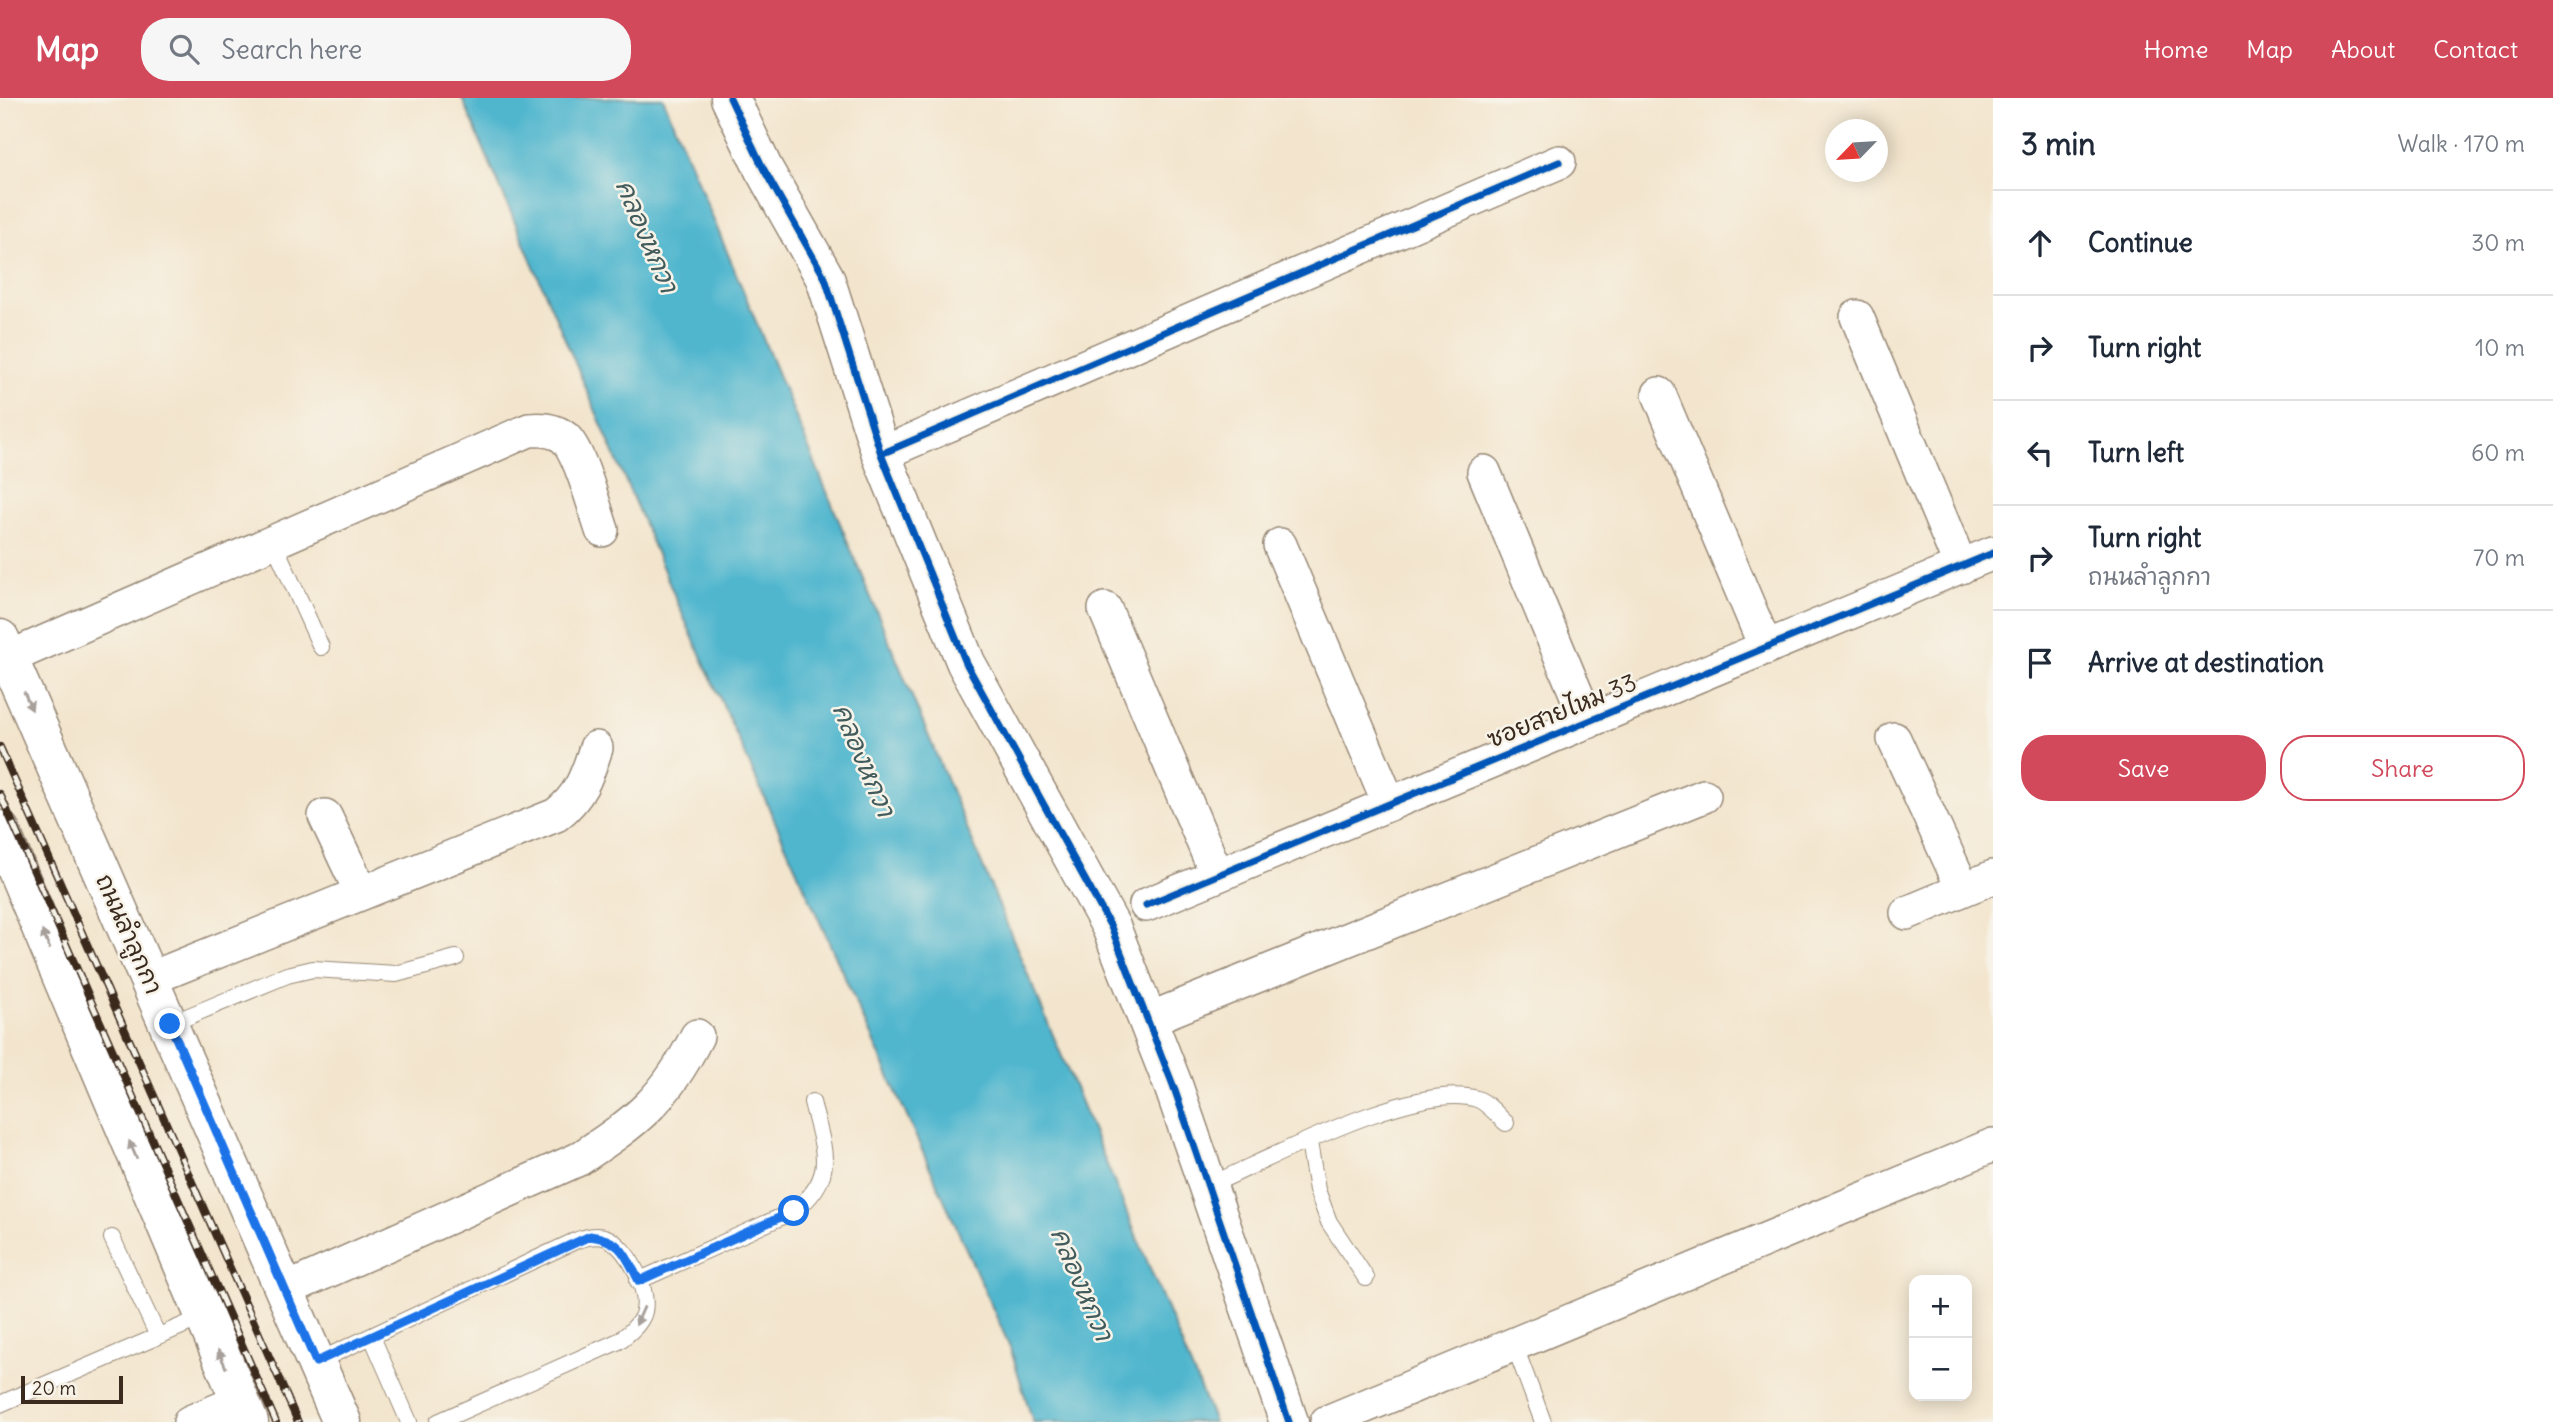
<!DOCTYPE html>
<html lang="en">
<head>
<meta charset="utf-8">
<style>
	:root { --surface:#fff; --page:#f6f6f7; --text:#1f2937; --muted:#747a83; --line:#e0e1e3; --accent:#d1495b }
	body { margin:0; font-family:Delius,"Playpen Sans Thai",sans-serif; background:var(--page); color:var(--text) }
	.controls { position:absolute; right:21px; bottom:21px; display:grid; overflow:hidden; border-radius:14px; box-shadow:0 4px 18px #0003 }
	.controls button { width:63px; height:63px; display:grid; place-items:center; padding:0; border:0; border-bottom:2px solid var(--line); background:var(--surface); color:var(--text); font:35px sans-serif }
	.compass { position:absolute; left:1825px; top:21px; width:63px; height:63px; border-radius:50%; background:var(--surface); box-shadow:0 4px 18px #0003; rotate:245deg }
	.scale { position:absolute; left:21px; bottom:18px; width:102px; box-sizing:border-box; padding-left:7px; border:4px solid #3b2a1e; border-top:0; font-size:19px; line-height:24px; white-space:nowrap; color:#3b2a1e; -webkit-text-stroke:5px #f7f3e8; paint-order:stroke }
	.stop { position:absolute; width:21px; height:21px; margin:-16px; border:5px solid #1a73e8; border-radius:50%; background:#fff }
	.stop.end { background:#1a73e8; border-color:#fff; box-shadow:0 2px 7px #0008 }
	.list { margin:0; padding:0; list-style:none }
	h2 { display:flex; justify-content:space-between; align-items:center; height:91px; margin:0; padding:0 28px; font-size:30px }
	h2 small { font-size:23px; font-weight:400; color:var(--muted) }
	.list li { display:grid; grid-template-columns:46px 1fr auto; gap:21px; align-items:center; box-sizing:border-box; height:105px; padding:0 28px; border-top:2px solid var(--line) }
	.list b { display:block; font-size:26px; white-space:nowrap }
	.list p { margin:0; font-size:23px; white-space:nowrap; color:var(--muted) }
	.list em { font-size:23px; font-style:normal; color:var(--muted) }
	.actions { display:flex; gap:14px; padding:21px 28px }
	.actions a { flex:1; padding:16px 0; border:2px solid var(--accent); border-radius:28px; text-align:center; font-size:24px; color:var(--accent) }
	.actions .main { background:var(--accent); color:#fff }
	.icon { flex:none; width:38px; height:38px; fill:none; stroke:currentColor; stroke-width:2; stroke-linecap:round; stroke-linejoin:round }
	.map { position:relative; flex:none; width:1993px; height:1324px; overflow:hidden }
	header { display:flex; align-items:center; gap:42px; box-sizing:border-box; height:98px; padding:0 35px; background:var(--accent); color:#fff }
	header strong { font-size:33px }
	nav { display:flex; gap:38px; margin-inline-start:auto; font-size:24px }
	.search { width:490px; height:63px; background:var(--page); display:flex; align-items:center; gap:18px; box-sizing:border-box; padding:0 24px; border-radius:28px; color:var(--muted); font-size:26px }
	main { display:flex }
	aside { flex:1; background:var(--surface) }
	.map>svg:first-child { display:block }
	.water { fill:#4fb6ce; stroke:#457076; stroke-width:2 }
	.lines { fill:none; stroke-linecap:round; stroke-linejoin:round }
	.lane-casing { stroke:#978876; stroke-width:18 }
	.street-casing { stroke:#978876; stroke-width:36 }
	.secondary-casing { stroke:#978876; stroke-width:41 }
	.lane { stroke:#fff; stroke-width:16 }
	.street { stroke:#fff; stroke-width:33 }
	.secondary { stroke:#fff; stroke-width:38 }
	.rail-casing { stroke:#3b2a1e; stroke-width:8 }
	.rail { stroke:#f7f3e8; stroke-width:5; stroke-dasharray:16; stroke-linecap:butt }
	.cycleway-casing { stroke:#f7f3e8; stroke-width:11 }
	.cycleway { stroke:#0057b8; stroke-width:7 }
	.oneway { fill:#a79f9a }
	.route { stroke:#1a73e8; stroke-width:9 }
	.labels { text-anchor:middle; stroke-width:5; stroke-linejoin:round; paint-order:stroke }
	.street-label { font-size:24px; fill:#3b2a1e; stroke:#f7f3e8 }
	.water-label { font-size:26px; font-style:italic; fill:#425b5c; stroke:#f7f3e8 }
</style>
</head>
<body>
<header>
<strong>Map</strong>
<div class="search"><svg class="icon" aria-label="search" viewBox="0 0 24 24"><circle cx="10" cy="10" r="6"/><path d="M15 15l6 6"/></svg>Search here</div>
<nav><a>Home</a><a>Map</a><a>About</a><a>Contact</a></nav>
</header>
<main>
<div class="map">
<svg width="1993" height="1324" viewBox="0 0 1993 1324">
	<rect width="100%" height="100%" fill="#f7f3e8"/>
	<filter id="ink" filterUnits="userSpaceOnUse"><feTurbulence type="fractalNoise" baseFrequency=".0143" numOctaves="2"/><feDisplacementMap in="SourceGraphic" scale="14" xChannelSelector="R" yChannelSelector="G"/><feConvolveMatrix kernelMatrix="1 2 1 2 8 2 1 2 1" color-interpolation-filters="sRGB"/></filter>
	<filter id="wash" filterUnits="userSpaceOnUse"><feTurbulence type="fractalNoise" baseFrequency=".00686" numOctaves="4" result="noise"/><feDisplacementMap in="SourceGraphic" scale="28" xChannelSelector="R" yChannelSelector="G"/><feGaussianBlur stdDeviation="1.57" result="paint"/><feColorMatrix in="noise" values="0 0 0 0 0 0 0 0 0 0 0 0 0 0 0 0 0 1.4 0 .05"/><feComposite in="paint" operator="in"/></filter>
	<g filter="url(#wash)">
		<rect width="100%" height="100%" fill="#f3e5cd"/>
		<path class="water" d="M462,0H663L1214,1324H1033L1010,1249L685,522Z"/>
	</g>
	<g filter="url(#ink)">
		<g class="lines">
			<g class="lane-casing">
				<path id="lane" d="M273,443L321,549
					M170,926L287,877L313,871L396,876L456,860
					M1309,1044L1317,1092L1329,1124L1366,1180
					M1208,1088C1268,1062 1416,982 1477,1001C1487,1004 1498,1018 1506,1025
					M112,1140L158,1238
					M638,1183L794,1113C839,1078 823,1051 812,1004
					M372,1239L409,1324
					M1514,1246L1543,1324
					M316,1264L575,1143C586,1139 596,1136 607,1140C629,1150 653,1197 642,1219C637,1229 628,1236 619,1243L438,1324
					M0,1306L203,1219"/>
			</g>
			<g class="street-casing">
				<path id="street" d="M1857,219L1961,469
					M1659,296L1766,550
					M881,356L1559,64
					M1484,374L1588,624
					M1280,447L1389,705
					M1105,511L1217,777
					M8,560L529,332C541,331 554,331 565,340C581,356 594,409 602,432
					M1894,641L1963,791
					M325,718L361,794
					M1146,807L1993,455
					M1907,815L1993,779
					M149,881L556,717C580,699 587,678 596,650
					M1147,922L1704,698
					M285,1192L579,1061C638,1022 665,1002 697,938
					M190,1324L240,1303
					M1327,1324L1993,1047"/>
			</g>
			<g class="secondary-casing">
				<path id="secondary" d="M730,0L763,70L825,180L881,356L966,565L1111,829L1173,987L1289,1324
					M0,541L342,1324
					M0,732L249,1324"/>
			</g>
			<use href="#lane" class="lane"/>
			<use href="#street" class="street"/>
			<use href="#secondary" class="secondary"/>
			<g class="rail-casing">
				<path id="rail" d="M0,649L298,1324
					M0,696L276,1324"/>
			</g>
			<use href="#rail" class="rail"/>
			<g class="cycleway-casing">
				<path id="cycleway" d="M730,0L763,70L825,180L881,356L966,565L1111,829L1173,987L1289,1324
					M881,356L1559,64
					M1146,807L1993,455"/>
			</g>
			<use href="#cycleway" class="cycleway"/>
		</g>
		<defs><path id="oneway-solid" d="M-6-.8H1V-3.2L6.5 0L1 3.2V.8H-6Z" transform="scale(1.75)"/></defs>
		<g class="oneway">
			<use href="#oneway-solid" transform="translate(28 603) rotate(66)"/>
			<use href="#oneway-solid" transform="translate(46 842) rotate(-113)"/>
			<use href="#oneway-solid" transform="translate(133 1052) rotate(-113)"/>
			<use href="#oneway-solid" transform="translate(640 1218) rotate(114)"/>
			<use href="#oneway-solid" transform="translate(222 1261) rotate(-114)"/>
		</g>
	</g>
	<g class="lines" filter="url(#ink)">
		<path class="route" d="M170,926L316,1264L590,1138C622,1142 625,1156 639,1183L794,1113"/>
	</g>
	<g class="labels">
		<g class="street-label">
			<text transform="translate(1562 613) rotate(-22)" y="8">ซอยสายไหม 33</text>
			<text transform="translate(129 836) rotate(66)" y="8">ถนนลำลูกกา</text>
		</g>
		<g class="water-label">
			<text transform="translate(647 138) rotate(67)" y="9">คลองหกวา</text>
			<text transform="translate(864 662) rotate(67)" y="9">คลองหกวา</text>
			<text transform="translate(1082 1186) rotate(67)" y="9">คลองหกวา</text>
		</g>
	</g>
</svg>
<div class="controls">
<button>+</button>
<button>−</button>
</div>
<svg class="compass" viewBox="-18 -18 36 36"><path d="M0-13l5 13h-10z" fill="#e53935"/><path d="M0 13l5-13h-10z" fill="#747a83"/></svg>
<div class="scale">20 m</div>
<div class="stop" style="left:794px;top:1113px"></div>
<div class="stop end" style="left:170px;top:926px"></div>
</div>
<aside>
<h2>3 min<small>Walk · 170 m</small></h2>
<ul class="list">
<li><svg class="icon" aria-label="ahead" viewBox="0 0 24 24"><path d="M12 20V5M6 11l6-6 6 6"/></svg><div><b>Continue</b></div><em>30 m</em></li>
<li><svg class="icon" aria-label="right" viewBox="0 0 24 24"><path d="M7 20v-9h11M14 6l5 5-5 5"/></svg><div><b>Turn right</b></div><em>10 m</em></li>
<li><svg class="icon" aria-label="left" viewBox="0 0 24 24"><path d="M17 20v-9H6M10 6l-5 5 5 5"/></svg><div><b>Turn left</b></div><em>60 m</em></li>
<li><svg class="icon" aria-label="right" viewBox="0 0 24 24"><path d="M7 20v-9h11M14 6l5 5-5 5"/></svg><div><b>Turn right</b><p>ถนนลำลูกกา</p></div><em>70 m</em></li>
<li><svg class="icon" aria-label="arrive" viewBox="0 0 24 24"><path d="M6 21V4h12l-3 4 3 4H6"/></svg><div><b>Arrive at destination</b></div></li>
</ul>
<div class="actions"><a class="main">Save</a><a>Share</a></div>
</aside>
</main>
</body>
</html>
